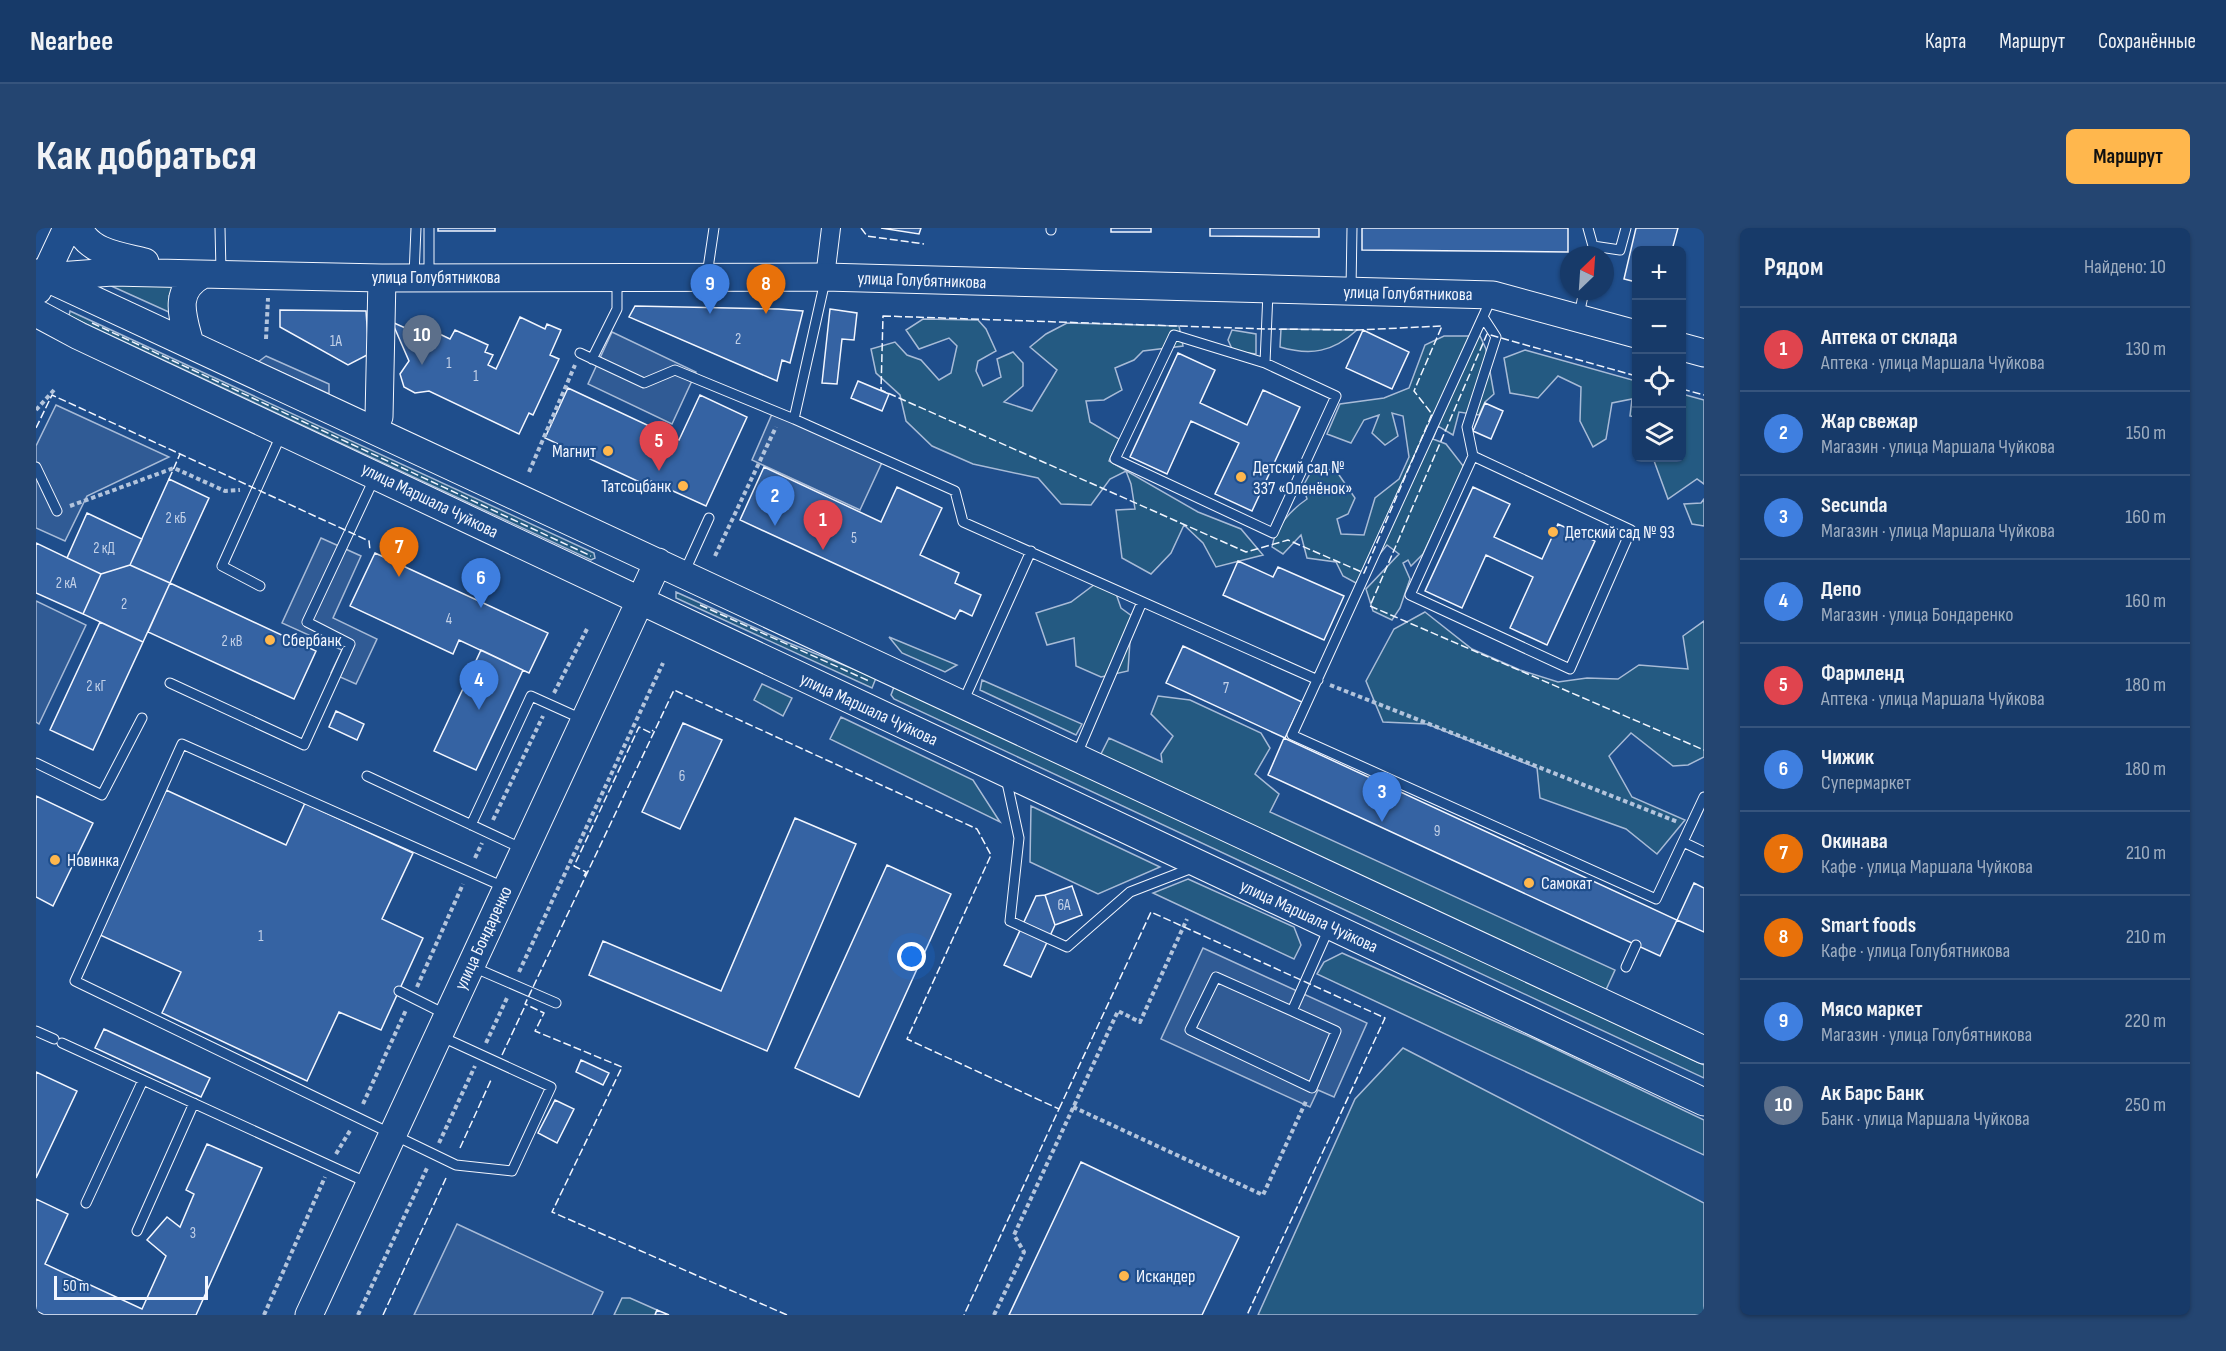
<!DOCTYPE html>
<html lang="ru">
<head>
<meta charset="utf-8">
<style>
	:root { --surface:#173a69; --page:#244571; --text:#f1f3f6; --muted:#9eadc0; --line:#36547d; --accent:#ffb74d }
	body { margin:0; font-family:"Sofia Sans Condensed",sans-serif; background:var(--page); color:var(--text) }
	.controls { position:absolute; right:18px; top:18px; display:grid; overflow:hidden; border-radius:9px; box-shadow:0 2px 4px #0004 }
	.controls button { width:54px; height:54px; display:grid; place-items:center; padding:0; border:0; border-bottom:2px solid var(--line); background:var(--surface); color:var(--text); font:30px sans-serif }
	.compass { position:absolute; left:1524px; top:18px; width:54px; height:54px; border-radius:50%; background:var(--surface); box-shadow:0 2px 4px #0004; rotate:25deg }
	.scale { position:absolute; left:18px; bottom:15px; width:154px; box-sizing:border-box; padding-left:6px; border:3px solid #f2f6ff; border-top:0; font-size:16px; line-height:21px; white-space:nowrap; color:#f2f6ff; -webkit-text-stroke:4px #1f4e8c; paint-order:stroke }
	.you { position:absolute; left:876px; top:729px; width:21px; height:21px; margin:-15px; border:4px solid #fff; border-radius:50%; background:#1a73e8; box-shadow:0 0 0 9px #1a73e833 }
	.badge { display:grid; place-items:center; width:39px; height:39px; border-radius:50%; background:var(--accent); color:#fff; font-size:20px; font-weight:700 }
	.pin { position:absolute; translate:-50% -50px; filter:drop-shadow(0 2px 3px #0008) }
	.pin::after { content:''; position:absolute; top:32px; width:21px; height:18px; background:inherit; clip-path:polygon(0 0,100% 0,50% 100%) }
	.list { margin:0; padding:0; list-style:none }
	h2 { display:flex; justify-content:space-between; align-items:center; height:78px; margin:0; padding:0 24px; font-size:26px }
	h2 small { font-size:20px; font-weight:400; color:var(--muted) }
	.list li { display:grid; grid-template-columns:39px 1fr auto; gap:18px; align-items:center; box-sizing:border-box; height:84px; padding:0 24px; border-top:2px solid var(--line) }
	.list b { display:block; font-size:22px; white-space:nowrap }
	.list p { margin:0; font-size:20px; white-space:nowrap; color:var(--muted) }
	.list em { font-size:20px; font-style:normal; color:var(--muted) }
	.icon { flex:none; width:33px; height:33px; fill:none; stroke:currentColor; stroke-width:2; stroke-linecap:round; stroke-linejoin:round }
	.map { position:relative; flex:none; width:1668px; height:1087px; overflow:hidden; border-radius:9px }
	header { display:flex; align-items:center; gap:36px; box-sizing:border-box; height:84px; padding:0 30px; background:var(--surface); border-bottom:2px solid var(--line) }
	header strong { font-size:28px }
	nav { display:flex; gap:33px; margin-inline-start:auto; font-size:21px }
	.intro { display:flex; align-items:center; justify-content:space-between; box-sizing:border-box; height:144px; padding:0 36px }
	h1 { margin:0; font-size:42px }
	.button { padding:15px 27px; border-radius:9px; background:var(--accent); color:#111; font-size:21px; font-weight:700 }
	main { display:flex; gap:36px; padding:0 36px }
	aside { flex:1; background:var(--surface); border-radius:9px; box-shadow:0 2px 4px #0004 }
	.map>svg:first-child { display:block }
	.green { fill:#245a82; stroke:#a8bbd7; stroke-width:1.5 }
	.parking { fill:#305b95; stroke:#a8bbd7; stroke-width:1.5 }
	.building { fill:#3563a3; stroke:#f2f6ff; stroke-width:1.5 }
	.lines { fill:none; stroke-linecap:round; stroke-linejoin:round }
	.lane-casing { stroke:#f2f6ff; stroke-width:11 }
	.street-casing { stroke:#f2f6ff; stroke-width:20 }
	.secondary-casing { stroke:#f2f6ff; stroke-width:29 }
	.path { stroke:#b3c4dc; stroke-width:4; stroke-dasharray:4.5 3; stroke-linecap:butt }
	.lane { stroke:#1f4e8c; stroke-width:9 }
	.street { stroke:#1f4e8c; stroke-width:18 }
	.secondary { stroke:#1f4e8c; stroke-width:27 }
	.fence { stroke:#f2f6ff; stroke-width:1.5; stroke-dasharray:8 3; stroke-linecap:butt }
	.poi-dot { fill:#ffb74d; stroke:#1f4e8c; stroke-width:2 }
	.labels { text-anchor:middle; stroke-width:4.5; stroke-linejoin:round; paint-order:stroke }
	.number-label { font-size:15px; fill:#c3d1e8 }
	.street-label { font-size:18px; fill:#f2f6ff; stroke:#1f4e8c }
	.poi-label { font-size:18px; fill:#f2f6ff; stroke:#1f4e8c; text-anchor:start }
</style>
</head>
<body>
<header>
<strong>Nearbee</strong>
<nav><a>Карта</a><a>Маршрут</a><a>Сохранённые</a></nav>
</header>
<div class="intro"><h1>Как добраться</h1><a class="button">Маршрут</a></div>
<main>
<div class="map">
<svg width="1668" height="1087" viewBox="0 0 1668 1087">
	<rect width="100%" height="100%" fill="#1f4e8c"/>
	<path class="green" d="M62,52L142,54L133,68L135,85Z
		M34,83L558,325L559,330L555,332L33,88Z
		M887,91L942,92L950,101L960,123L942,133L940,143L947,158L965,149L961,131L977,124L987,135V158L968,174L996,183L1021,142L994,119L1010,106L1031,95L1143,98L1147,118L1107,123L1098,132L1079,140L1086,162L1068,172L1050,173L1054,194L1083,211L1073,233L1162,284L1205,301L1227,327L1180,339L1167,315L1148,297L1135,325L1115,346L1086,330L1080,282L1099,281L1095,256L1090,243L1074,251L1055,277L1025,276L1002,250L937,236L896,218L870,193L864,167L840,145L835,121L859,114L871,127L885,132L903,152L915,145L921,118L913,110L883,121L870,102Z
		M1245,101L1321,102C1297,124 1275,128 1244,119Z
		M1196,102L1220,106V126L1197,123L1192,112Z
		M1408,108H1444L1450,121L1458,166L1449,174L1443,187L1423,184L1417,207L1402,198L1397,211L1410,216L1428,239L1387,326L1375,338L1372,332L1367,335L1374,351L1364,380L1356,392L1337,383L1330,361L1363,326L1351,317L1320,355L1307,348L1300,334L1271,330L1265,307L1247,326L1236,319C1239,299 1255,282 1271,271L1267,258L1279,237L1301,244L1319,270L1312,286L1301,291L1305,306L1328,307L1339,270L1363,251L1373,229L1367,188L1356,185L1362,208L1349,217L1336,205L1343,187L1328,192L1315,215L1291,206L1304,176L1348,170L1373,160L1389,117Z
		M1489,122L1600,153V189L1594,188L1596,171L1576,175L1570,211L1557,219L1544,193L1545,159L1522,148L1502,170L1474,165L1468,130Z
		M1646,166L1668,172V256L1661,251L1632,271L1617,230H1646Z
		M1668,271V298L1656,296L1648,276L1665,275Z
		M1063,353L1078,360L1085,380L1100,391L1094,413L1092,443L1065,449L1040,438L1038,410L1011,417L1000,385L1035,374Z
		M640,364L748,413L840,450L836,460L640,370Z
		M1389,384L1436,421L1484,442L1522,454L1551,450L1582,451L1603,437L1652,441L1647,408L1668,393V529L1652,537L1637,538L1595,505L1573,528L1596,569L1649,592L1621,626L1590,601L1504,570L1501,540L1391,496L1347,494L1330,453L1358,401Z
		M853,409L921,437L909,444L866,425Z
		M946,452L1046,496L1040,507L944,462Z
		M726,456L756,470L747,488L718,472Z
		M858,459H863L1668,837V850L858,471L855,467Z
		M1122,468L1154,472L1225,505L1234,520L1219,546L1243,566L1234,584L1579,742L1569,764L1064,528L1073,510L1126,534L1125,526L1137,508L1115,486Z
		M805,489L937,552L964,594L794,511Z
		M995,578L1124,639L1062,666L994,634Z
		M1152,651L1258,699L1265,717L1258,731L1117,665Z
		M1306,725L1503,813L1668,892V927L1281,746L1288,734Z
		M1367,820L1668,975V1087H1222L1319,871Z
		M586,1070H594L621,1082L619,1087H578Z"/>
	<path class="parking" d="M576,104L660,144L636,196L552,156Z
		M230,128L293,156V166L222,134Z
		M20,177L133,229L51,268L29,313L0,300V218Z
		M739,179L848,230L824,282L716,232Z
		M285,310L325,328L297,390L341,411L320,456L295,445L306,422L246,395Z
		M0,373L50,397L3,496L0,494Z
		M1167,720L1331,795L1298,869L1282,862L1274,879L1125,811Z
		M421,996L567,1064L556,1087H378Z"/>
	<path class="building" d="M402,0H459V3H402Z
		M845,0H885L883,6Z
		M1075,0H1115V4H1075Z
		M1174,0H1283V9L1174,8Z
		M1326,0H1532V24L1326,22Z
		M1600,0H1642L1636,22H1600V54L1588,51Z
		M599,78L743,81L767,83L754,135L746,132L741,153L593,89Z
		M794,81L821,85L818,112L806,111L801,156L786,155Z
		M244,82L330,83L333,126L312,137L244,99Z
		M484,89L509,101L511,96L525,102L514,127L523,131L497,187L493,185L483,206L393,163L379,165L368,159L364,146L373,133L356,94L387,108L391,100L414,111L419,102L452,117L449,124L457,127L452,137L460,141Z
		M1327,102L1373,124L1356,161L1310,140Z
		M1142,125L1179,142L1164,175L1211,197L1227,162L1264,179L1216,283L1179,266L1203,215L1155,193L1131,246L1094,229Z
		M822,153L853,166L846,183L815,170Z
		M532,160L643,212L664,167L711,189L670,278L615,253L612,258L509,210Z
		M1449,175L1467,183L1455,211L1437,203Z
		M728,239L845,294L861,259L906,280L884,327L923,345L919,355L945,367L936,388L924,382L919,391L704,292Z
		M133,251L173,270L134,355L94,337Z
		M1437,259L1474,276L1458,309L1506,331L1522,296L1559,313L1511,417L1474,400L1497,349L1450,327L1426,380L1389,363Z
		M51,285L106,311L94,337L65,346L31,330Z
		M0,315L65,346L47,386L0,365Z
		M339,325L512,405L493,445L423,412L417,426L314,378Z
		M1202,333L1237,349L1242,339L1308,368L1288,412L1187,367Z
		M94,337L134,355L107,414L47,386L65,346Z
		M134,355L280,423L258,471L112,404Z
		M64,394L107,414L57,522L14,502Z
		M1147,418L1266,474L1249,510L1130,455Z
		M445,422L487,442L440,542L398,523Z
		M300,483L328,496L321,512L293,499Z
		M647,495L686,512L644,601L606,584Z
		M1248,510L1641,692L1624,728L1232,547Z
		M130,562L250,617L269,575L377,625L346,691L387,710L345,802L303,784L271,853L126,785L145,744L64,707Z
		M0,568L57,595L17,678L0,669Z
		M759,590L820,616L731,823L553,747L567,713L685,763Z
		M851,637L915,666L823,869L759,840Z
		M1658,655L1668,660V704L1641,692Z
		M1036,658L1046,687L1019,697L1009,667Z
		M1009,667L1019,697L995,749L968,737L1000,668Z
		M68,801L174,850L165,869L59,820Z
		M545,832L573,845L567,857L540,844Z
		M0,844L41,863L0,950Z
		M519,872L538,881L521,915L502,905Z
		M171,916L226,940L160,1087H8L0,1083V971L32,986L9,1036L106,1081L130,1028L111,1012L131,989L144,999L158,966L150,962Z
		M1045,934L1203,1009L1166,1087H973Z
		M621,1082L633,1087H619Z"/>
	<g class="lines">
		<g class="lane-casing">
			<path id="lane" d="M184,0L185,43
				M393,0V49
				M1552,0L1557,18
				M1015,2V0
				M1556,27L1557,18L1584,22L1590,0
				M378,47L380,0
				M671,47L678,0
				M789,53L758,191L919,263L927,294L1282,452
				M1315,61L1316,0
				M1455,71L1256,507L1620,671L1668,569
				M1543,87L1548,63
				M544,125L608,155L639,142L758,191
				M556,131L581,81V53
				M1229,135L1300,168L1237,305L1079,231L1138,107L1229,135L1232,64
				M1437,228L1374,367L1534,441L1595,302L1437,228L1431,199L1460,109L1447,89
				M0,239L21,283
				M648,345L673,290
				M224,358L186,338L245,207
				M134,455L268,517L314,416L271,394L338,251
				M927,474L995,323
				M1041,526L1106,374
				M0,535L66,567L106,490
				M331,548L487,621
				M970,550L983,610L974,693L1031,719L1094,664L1156,640
				M435,597L495,468L546,491
				M1647,614L1668,624
				M437,739L520,775
				M1590,739L1600,717
				M363,763L409,786
				M1256,783L1300,803L1276,860L1154,802L1180,749L1256,783L1293,700
				M0,803L18,811
				M404,808L515,859L476,943L420,937L39,753L146,516L468,659
				M26,815L332,955
				M50,975L107,852
				M101,1003L158,875"/>
		</g>
		<g class="street-casing">
			<path id="street" d="M789,49L795,0"/>
		</g>
		<g class="secondary-casing">
			<path id="secondary" d="M43,0C53,25 85,28 109,34
				M0,45L1668,822
				M9,49L76,44L346,50L789,49L1457,67L1600,106
				M2,62L31,0
				M0,85L43,108L1668,874
				M154,116C147,89 136,63 166,47
				M1646,119L1668,125
				M337,201L343,189L346,50
				M273,1087L622,334"/>
		</g>
		<path class="path" d="M230,111L232,70
			M0,182L18,162
			M493,244L539,137
			M34,278L138,240L189,263L204,262
			M679,328L740,199
			M1294,457L1642,594
			M518,465L552,399
			M457,592L507,488
			M439,630L446,615
			M483,744L627,435
			M381,759L427,656
			M450,815L471,770
			M327,876L370,782
			M1037,879L1227,967L1271,871
			M403,915L439,838
			M300,926L315,901
			M228,1087L289,949
			M322,1087L392,938
			M958,1087L988,1024L978,1007L1082,783L1104,794L1151,691"/>
		<use href="#lane" class="lane"/>
		<use href="#street" class="street"/>
		<use href="#secondary" class="secondary"/>
		<path class="fence" d="M825,0L831,8L888,16
			M847,88L1229,101L1321,102L1406,98L1378,163L1396,186L1328,345L1252,312L1210,324L845,162Z
			M56,95L555,328
			M1600,148L1451,106L1334,378L1668,522
			M1646,161L1668,167
			M0,200L16,167L333,313L334,322
			M133,251L144,226
			M664,377L833,453
			M548,648L550,644L538,638L603,499L615,505L617,502
			M466,827L490,776
			M1023,881L1115,684L1349,790L1211,1087
			M424,920L455,852
			M347,1087L410,950
			M751,1087L516,984L586,839L499,803L508,785L489,776L638,462L941,601L955,627L871,811L1023,881L928,1087"/>
	</g>
	<g class="poi-dot">
		<circle cx="572" cy="223" r="6"/>
		<circle cx="1205" cy="249" r="6"/>
		<circle cx="647" cy="258" r="6"/>
		<circle cx="1517" cy="304" r="6"/>
		<circle cx="234" cy="412" r="6"/>
		<circle cx="19" cy="632" r="6"/>
		<circle cx="1493" cy="655" r="6"/>
		<circle cx="1088" cy="1048" r="6"/>
	</g>
	<g class="labels">
		<g class="number-label">
			<text x="702" y="116">2</text>
			<text x="300" y="118">1А</text>
			<text x="413" y="140">1</text>
			<text x="440" y="153">1</text>
			<text x="140" y="295">2 кБ</text>
			<text x="818" y="315">5</text>
			<text x="68" y="325">2 кД</text>
			<text x="30" y="360">2 кА</text>
			<text x="88" y="381">2</text>
			<text x="413" y="396">4</text>
			<text x="196" y="418">2 кВ</text>
			<text x="60" y="463">2 кГ</text>
			<text x="1190" y="465">7</text>
			<text x="646" y="553">6</text>
			<text x="1401" y="608">9</text>
			<text x="1028" y="682">6А</text>
			<text x="225" y="713">1</text>
			<text x="157" y="1010">3</text>
		</g>
		<g class="street-label">
			<text x="400" y="55">улица Голубятникова</text>
			<text transform="translate(886 52) rotate(2)" y="6">улица Голубятникова</text>
			<text transform="translate(1372 65) rotate(1)" y="6">улица Голубятникова</text>
			<text transform="translate(394 272) rotate(26)" y="6">улица Маршала Чуйкова</text>
			<text transform="translate(833 481) rotate(25)" y="6">улица Маршала Чуйкова</text>
			<text transform="translate(1273 688) rotate(25)" y="6">улица Маршала Чуйкова</text>
			<text transform="translate(447 710) rotate(-65)" y="6">улица Бондаренко</text>
		</g>
		<g class="poi-label">
			<text x="560" y="229" text-anchor="end">Магнит</text>
			<text x="1217" y="245">Детский сад №<tspan x="1217" dy="21">337 «Оленёнок»</tspan></text>
			<text x="635" y="264" text-anchor="end">Татсоцбанк</text>
			<text x="1529" y="310">Детский сад № 93</text>
			<text x="246" y="418">Сбербанк</text>
			<text x="31" y="638">Новинка</text>
			<text x="1505" y="661">Самокат</text>
			<text x="1100" y="1054">Искандер</text>
		</g>
	</g>
</svg>
<div class="controls">
<button>+</button>
<button>−</button>
<button><svg class="icon" aria-label="locate" viewBox="0 0 24 24"><circle cx="12" cy="12" r="6"/><path d="M12 2v4M12 18v4M2 12h4M18 12h4"/></svg></button>
<button><svg class="icon" aria-label="layers" viewBox="0 0 24 24"><path d="M12 4l9 5-9 5-9-5zM3 14l9 5 9-5"/></svg></button>
</div>
<svg class="compass" viewBox="-18 -18 36 36"><path d="M0-13l5 13h-10z" fill="#e53935"/><path d="M0 13l5-13h-10z" fill="#9eadc0"/></svg>
<div class="scale">50 m</div>
<div class="you"></div>
<div class="pin badge" style="left:787px;top:322px;background:#e0444e">1</div>
<div class="pin badge" style="left:739px;top:298px;background:#3f7fe0">2</div>
<div class="pin badge" style="left:1346px;top:594px;background:#3f7fe0">3</div>
<div class="pin badge" style="left:443px;top:482px;background:#3f7fe0">4</div>
<div class="pin badge" style="left:623px;top:243px;background:#e0444e">5</div>
<div class="pin badge" style="left:445px;top:380px;background:#3f7fe0">6</div>
<div class="pin badge" style="left:363px;top:349px;background:#e8710a">7</div>
<div class="pin badge" style="left:730px;top:86px;background:#e8710a">8</div>
<div class="pin badge" style="left:674px;top:86px;background:#3f7fe0">9</div>
<div class="pin badge" style="left:386px;top:137px;background:#5c6f8a">10</div>
</div>
<aside>
<h2>Рядом<small>Найдено: 10</small></h2>
<ul class="list">
<li><span class="badge" style="background:#e0444e">1</span><div><b>Аптека от склада</b><p>Аптека · улица Маршала Чуйкова</p></div><em>130 m</em></li>
<li><span class="badge" style="background:#3f7fe0">2</span><div><b>Жар свежар</b><p>Магазин · улица Маршала Чуйкова</p></div><em>150 m</em></li>
<li><span class="badge" style="background:#3f7fe0">3</span><div><b>Secunda</b><p>Магазин · улица Маршала Чуйкова</p></div><em>160 m</em></li>
<li><span class="badge" style="background:#3f7fe0">4</span><div><b>Депо</b><p>Магазин · улица Бондаренко</p></div><em>160 m</em></li>
<li><span class="badge" style="background:#e0444e">5</span><div><b>Фармленд</b><p>Аптека · улица Маршала Чуйкова</p></div><em>180 m</em></li>
<li><span class="badge" style="background:#3f7fe0">6</span><div><b>Чижик</b><p>Супермаркет</p></div><em>180 m</em></li>
<li><span class="badge" style="background:#e8710a">7</span><div><b>Окинава</b><p>Кафе · улица Маршала Чуйкова</p></div><em>210 m</em></li>
<li><span class="badge" style="background:#e8710a">8</span><div><b>Smart foods</b><p>Кафе · улица Голубятникова</p></div><em>210 m</em></li>
<li><span class="badge" style="background:#3f7fe0">9</span><div><b>Мясо маркет</b><p>Магазин · улица Голубятникова</p></div><em>220 m</em></li>
<li><span class="badge" style="background:#5c6f8a">10</span><div><b>Ак Барс Банк</b><p>Банк · улица Маршала Чуйкова</p></div><em>250 m</em></li>
</ul>
</aside>
</main>
</body>
</html>
